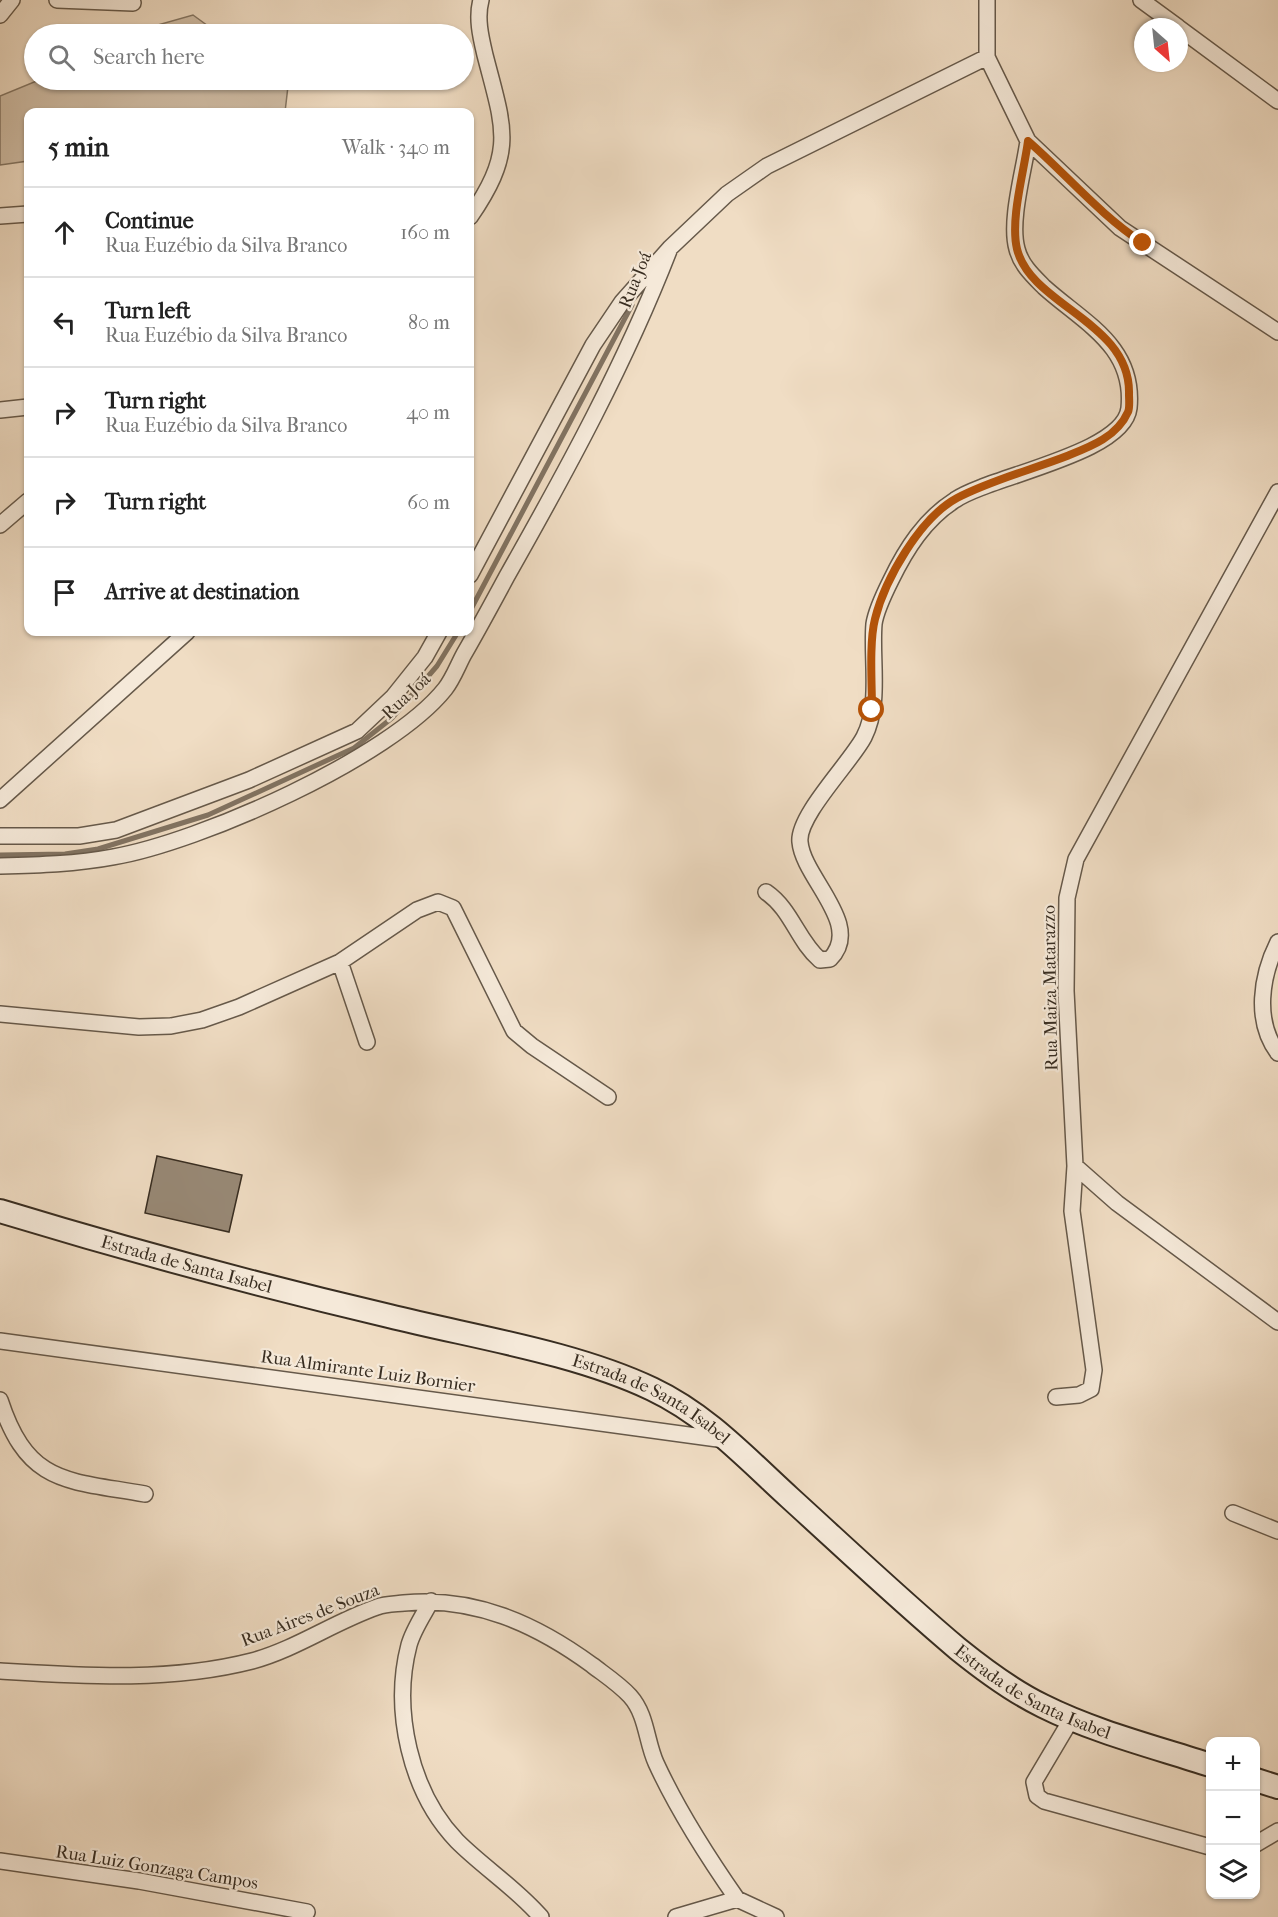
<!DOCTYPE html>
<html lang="en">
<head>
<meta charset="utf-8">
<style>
	:root { --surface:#fff; --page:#f2f2f2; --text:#222; --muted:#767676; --line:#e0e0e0 }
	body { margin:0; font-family:"IM FELL French Canon",serif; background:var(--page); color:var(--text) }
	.controls { position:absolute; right:18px; bottom:18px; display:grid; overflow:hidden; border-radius:12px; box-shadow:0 2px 4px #0004 }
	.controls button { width:54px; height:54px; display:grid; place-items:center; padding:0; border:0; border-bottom:2px solid var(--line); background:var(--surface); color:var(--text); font:30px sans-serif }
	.compass { position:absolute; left:1134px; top:18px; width:54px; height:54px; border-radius:50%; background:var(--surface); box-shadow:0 2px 4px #0004; rotate:153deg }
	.stop { position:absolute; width:18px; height:18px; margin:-14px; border:4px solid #b45309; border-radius:50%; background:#fff }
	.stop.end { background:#b45309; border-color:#fff; box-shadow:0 2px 6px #0008 }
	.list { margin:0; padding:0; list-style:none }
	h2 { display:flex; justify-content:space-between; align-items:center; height:78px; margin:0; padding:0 24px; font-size:26px }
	h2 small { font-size:20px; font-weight:400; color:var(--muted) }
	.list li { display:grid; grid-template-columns:39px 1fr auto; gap:18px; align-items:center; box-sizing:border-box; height:90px; padding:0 24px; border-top:2px solid var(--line) }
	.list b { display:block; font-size:22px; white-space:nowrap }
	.list p { margin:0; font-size:20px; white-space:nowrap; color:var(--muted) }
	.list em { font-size:20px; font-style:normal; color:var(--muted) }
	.icon { flex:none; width:33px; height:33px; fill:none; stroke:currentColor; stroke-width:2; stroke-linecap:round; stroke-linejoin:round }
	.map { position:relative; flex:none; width:1278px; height:1917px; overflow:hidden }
	.search { position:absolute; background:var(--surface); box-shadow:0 2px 4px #0004; left:24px; top:24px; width:450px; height:66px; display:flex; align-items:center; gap:15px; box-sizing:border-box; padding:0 21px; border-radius:33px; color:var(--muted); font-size:22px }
	.panel { position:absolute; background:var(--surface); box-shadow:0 2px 4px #0004; left:24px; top:108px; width:450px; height:528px; border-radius:12px }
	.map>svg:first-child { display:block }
	.green { fill:#d1bfa8; stroke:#847664; stroke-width:1.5 }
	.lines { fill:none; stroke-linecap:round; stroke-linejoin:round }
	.stream { stroke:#817362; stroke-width:5 }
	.building { fill:#988976; stroke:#382d21; stroke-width:1.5 }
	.minor-casing { stroke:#66594a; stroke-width:18 }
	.secondary-casing { stroke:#382d21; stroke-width:26 }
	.minor { stroke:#f5e9d9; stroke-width:15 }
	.secondary { stroke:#f5e9d9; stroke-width:22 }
	.route { stroke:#b45309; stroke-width:8 }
	.labels { text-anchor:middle; stroke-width:4.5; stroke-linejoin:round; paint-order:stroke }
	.street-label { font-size:18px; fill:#382d21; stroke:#f5e9d9 }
</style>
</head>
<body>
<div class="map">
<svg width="1278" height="1917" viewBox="0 0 1278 1917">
	<rect width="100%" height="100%" fill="#f0ddc4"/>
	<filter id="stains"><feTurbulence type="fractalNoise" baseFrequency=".00333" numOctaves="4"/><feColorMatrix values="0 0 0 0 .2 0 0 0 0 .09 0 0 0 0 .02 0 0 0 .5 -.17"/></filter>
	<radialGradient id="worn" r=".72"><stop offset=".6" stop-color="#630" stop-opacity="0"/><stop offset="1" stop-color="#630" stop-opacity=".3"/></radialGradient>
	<path class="green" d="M193,15L219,34H126Z
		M39,80H279L288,86L285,112H28V161L0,165V96Z"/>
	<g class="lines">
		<path class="stream" d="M470,611L632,305
			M0,855L65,854L98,849L208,815L354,748L392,718L437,666L458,632"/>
	</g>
	<path class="building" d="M157,1156L242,1175L229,1232L145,1213Z"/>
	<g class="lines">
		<g class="minor-casing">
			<path id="minor" d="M57,0L133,3
				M987,0V57L1028,141L1120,228L1278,332
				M1141,0L1178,27
				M0,15L12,0
				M1179,28L1278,101
				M0,216L28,214
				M470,217C516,150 504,129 485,55C481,38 476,18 481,0
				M0,410L28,407
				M0,525L28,501
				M470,575L593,345L622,302L670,248L727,194L767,166L987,57
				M0,800L187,632
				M0,836H79L116,830L249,780L357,731L393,697L425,657L439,632
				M0,866C38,865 76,864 113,857C200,842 390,758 445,689C453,679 458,665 464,654C479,628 493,602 507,576C567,470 626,362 670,248
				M766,892C792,910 797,940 820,960L830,959C864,925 803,878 800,842C797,816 851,762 864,737C881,704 871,659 874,624C876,610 885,592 891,580C906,549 925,519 955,500C990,476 1124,454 1129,408C1135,346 1084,323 1044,287C1033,276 1021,265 1017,249C1009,221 1024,171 1028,141
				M1278,942C1261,976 1254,1021 1278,1053
				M340,962L367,1042
				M0,1014L139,1027L171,1026L202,1020L239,1007L340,962L417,910L438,902L453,908L514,1031L532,1046L608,1097
				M1075,1166L1117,1203L1278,1322
				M0,1341L725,1440
				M1056,1397L1079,1395L1091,1389L1094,1370L1072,1211L1075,1166L1066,991L1067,898L1076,859L1278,492
				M0,1400C28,1486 68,1480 145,1494
				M1233,1513L1278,1531
				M431,1601C424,1614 413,1630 409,1645C392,1710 410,1792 457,1841C484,1868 516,1888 541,1917
				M0,1671C84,1676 170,1682 252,1661C296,1649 334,1622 377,1607C385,1604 395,1604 404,1603C474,1596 536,1624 592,1665C605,1675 619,1684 630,1696C647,1715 646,1741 656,1763C678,1811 707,1856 737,1899
				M1072,1718L1034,1782L1037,1796L1044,1801L1210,1847
				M1256,1844L1278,1831
				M0,1861L139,1881L307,1912
				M676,1917L737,1899L776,1917"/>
		</g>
		<g class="secondary-casing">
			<g id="secondary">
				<path id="s1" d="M0,1211C128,1250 258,1285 389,1316C473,1337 574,1352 652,1389C707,1415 746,1458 790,1498C846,1549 901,1601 958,1649C984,1670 1014,1692 1043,1706C1095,1732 1155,1747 1210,1765"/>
				<path d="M1256,1780L1278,1787"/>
			</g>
		</g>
		<use href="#minor" class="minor"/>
		<use href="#secondary" class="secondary"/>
	</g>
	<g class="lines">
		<path class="route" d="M872,710C872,685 869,642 875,619C885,579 920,518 957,498C991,480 1031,470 1067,456C1090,447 1117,437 1128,412C1130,408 1129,400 1129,394C1131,322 1031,306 1017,249C1010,219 1024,172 1028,141C1067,175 1100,215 1143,243"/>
	</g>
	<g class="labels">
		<g class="street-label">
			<text transform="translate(635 280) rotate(-68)" y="6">Rua Joá</text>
			<text transform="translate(406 696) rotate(-43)" y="6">Rua Joá</text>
			<text transform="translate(1050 988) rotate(-91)" y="6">Rua Maiza Matarazzo</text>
			<text dy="6" stroke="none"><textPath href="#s1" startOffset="194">Estrada de Santa Isabel</textPath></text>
			<text transform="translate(368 1371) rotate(8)" y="6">Rua Almirante Luiz Bornier</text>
			<text dy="6" stroke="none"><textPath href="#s1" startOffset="680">Estrada de Santa Isabel</textPath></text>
			<text transform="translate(310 1615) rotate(-21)" y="6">Rua Aires de Souza</text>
			<text dy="6" stroke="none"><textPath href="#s1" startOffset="1166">Estrada de Santa Isabel</textPath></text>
			<text transform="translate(157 1867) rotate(9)" y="6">Rua Luiz Gonzaga Campos</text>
		</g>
	</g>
	<rect width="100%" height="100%" filter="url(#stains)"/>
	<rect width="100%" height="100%" fill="url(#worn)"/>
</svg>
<div class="controls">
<button>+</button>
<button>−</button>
<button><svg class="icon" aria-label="layers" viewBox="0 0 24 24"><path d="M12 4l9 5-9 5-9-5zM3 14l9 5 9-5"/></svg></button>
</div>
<svg class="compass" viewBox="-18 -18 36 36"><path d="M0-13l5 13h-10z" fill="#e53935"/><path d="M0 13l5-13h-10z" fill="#767676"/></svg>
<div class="stop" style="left:872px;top:710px"></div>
<div class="stop end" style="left:1143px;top:243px"></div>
<div class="search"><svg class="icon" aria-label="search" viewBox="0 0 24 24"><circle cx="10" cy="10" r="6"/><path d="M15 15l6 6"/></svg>Search here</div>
<section class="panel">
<h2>5 min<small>Walk · 340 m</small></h2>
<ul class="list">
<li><svg class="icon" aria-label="ahead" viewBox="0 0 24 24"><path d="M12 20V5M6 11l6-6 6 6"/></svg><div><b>Continue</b><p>Rua Euzébio da Silva Branco</p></div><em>160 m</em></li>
<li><svg class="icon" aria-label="left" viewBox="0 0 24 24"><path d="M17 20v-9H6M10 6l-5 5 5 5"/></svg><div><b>Turn left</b><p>Rua Euzébio da Silva Branco</p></div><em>80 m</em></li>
<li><svg class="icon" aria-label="right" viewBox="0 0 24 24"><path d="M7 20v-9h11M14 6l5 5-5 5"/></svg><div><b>Turn right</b><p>Rua Euzébio da Silva Branco</p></div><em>40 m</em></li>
<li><svg class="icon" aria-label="right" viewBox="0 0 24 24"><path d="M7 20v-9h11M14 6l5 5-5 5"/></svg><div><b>Turn right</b></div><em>60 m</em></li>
<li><svg class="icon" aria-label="arrive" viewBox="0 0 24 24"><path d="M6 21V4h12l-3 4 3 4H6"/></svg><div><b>Arrive at destination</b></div></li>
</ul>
</section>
</div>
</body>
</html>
